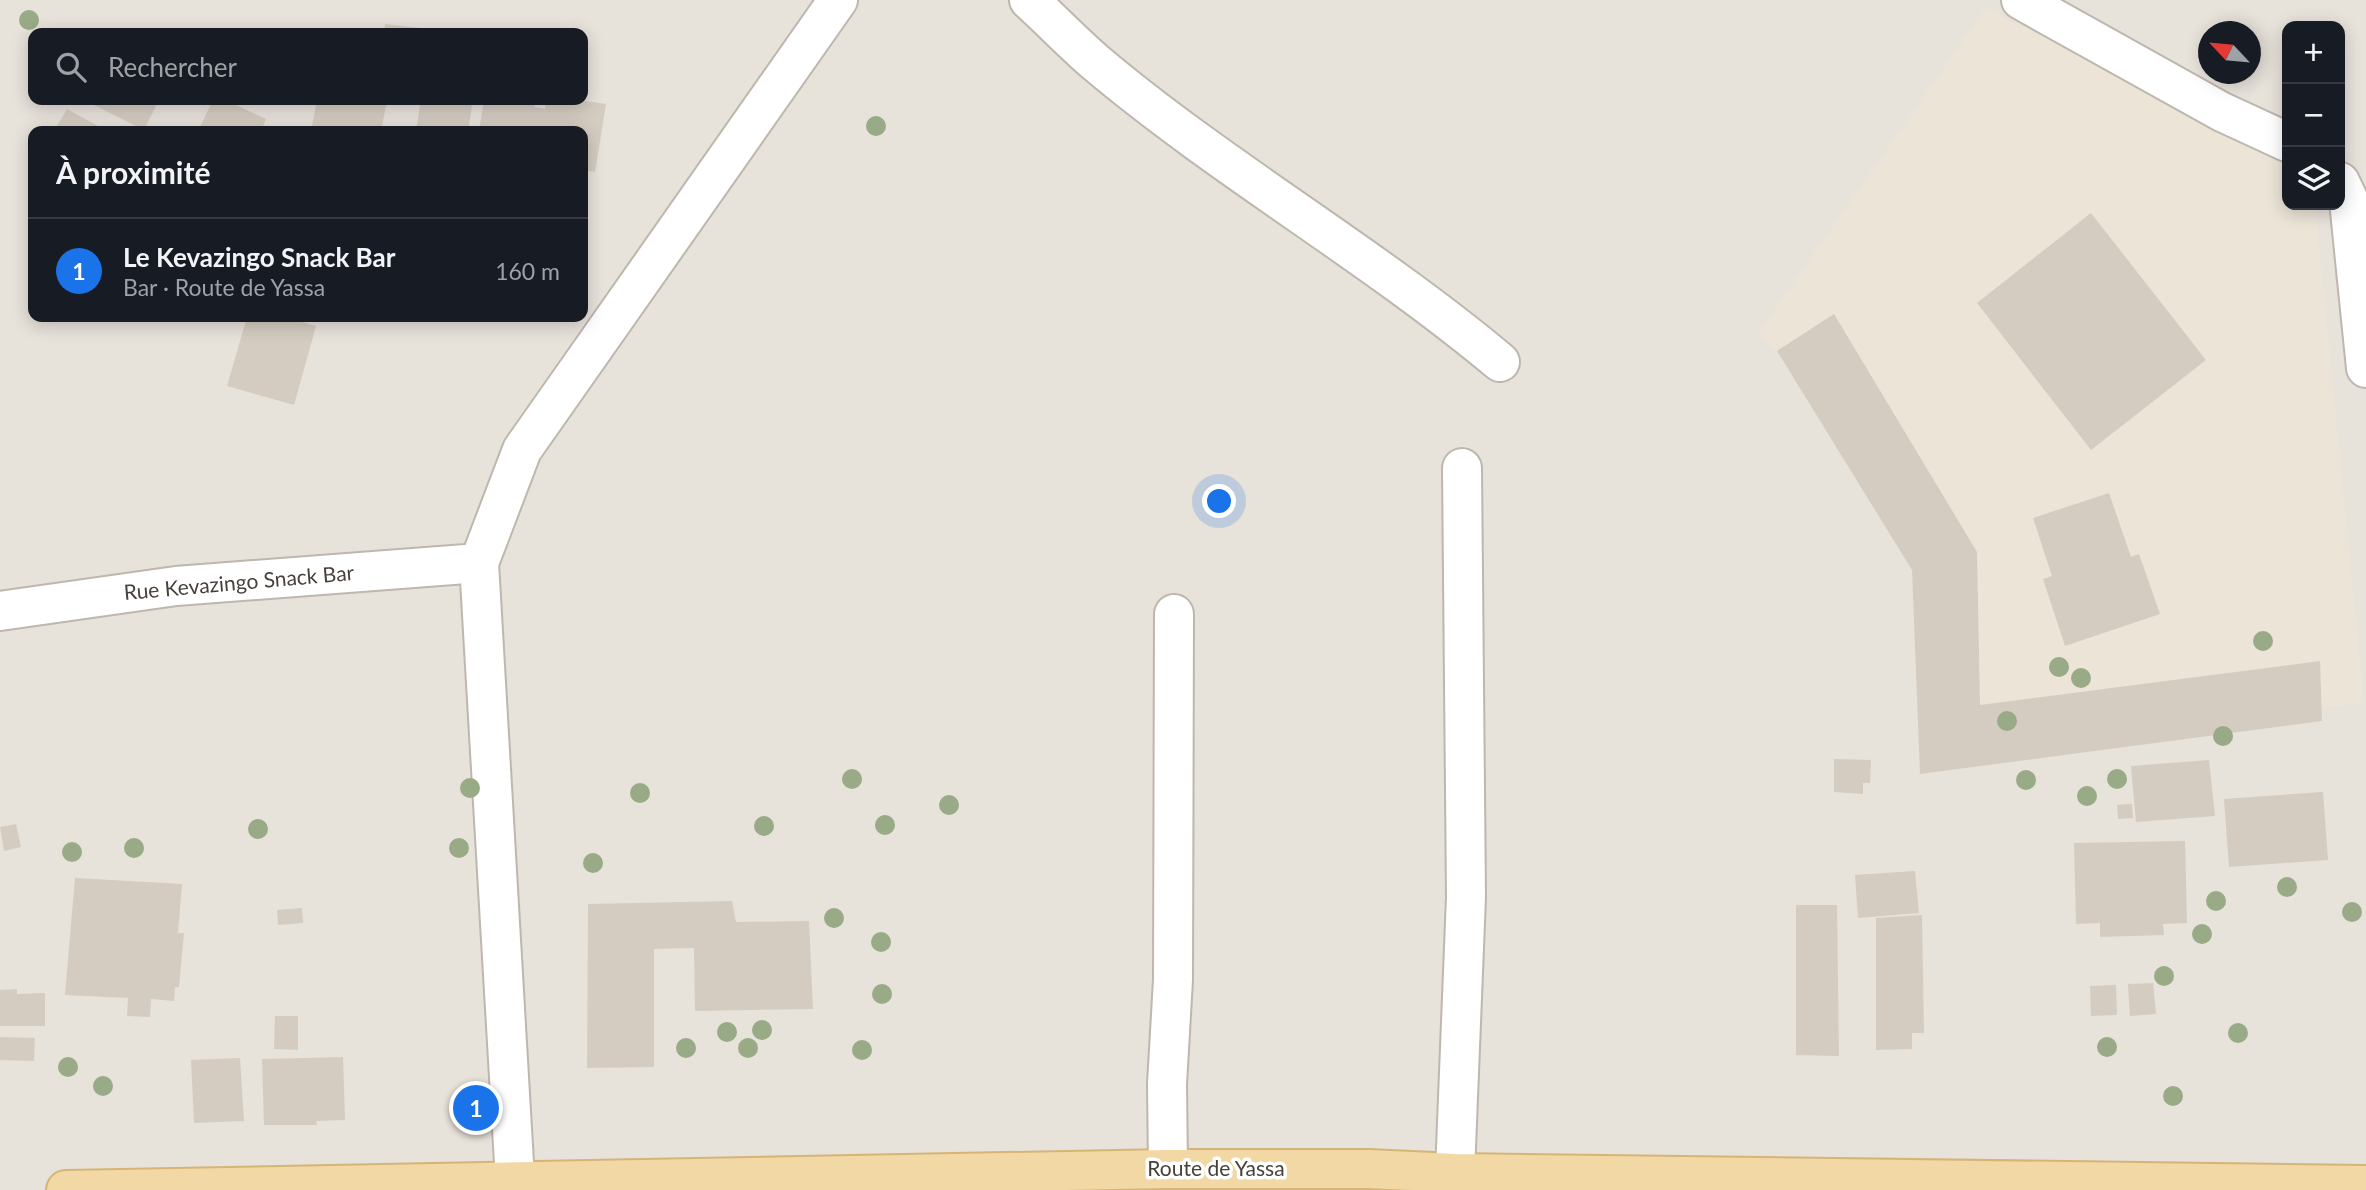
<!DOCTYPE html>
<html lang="fr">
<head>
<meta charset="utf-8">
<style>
	:root { --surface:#171b24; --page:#242831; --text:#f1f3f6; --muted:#9ea1a6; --line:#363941; --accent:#1a73e8 }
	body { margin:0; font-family:Lato,sans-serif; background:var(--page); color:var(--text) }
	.controls { position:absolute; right:21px; top:21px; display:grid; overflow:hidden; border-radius:14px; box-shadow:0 4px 18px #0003 }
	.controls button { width:63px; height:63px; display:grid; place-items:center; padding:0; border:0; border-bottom:2px solid var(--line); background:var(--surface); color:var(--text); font:35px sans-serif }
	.compass { position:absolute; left:2198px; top:21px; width:63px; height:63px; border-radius:50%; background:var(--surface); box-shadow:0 4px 18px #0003; rotate:296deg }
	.you { position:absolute; left:1220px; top:502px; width:24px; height:24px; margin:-18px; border:5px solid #fff; border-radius:50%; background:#1a73e8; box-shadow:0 0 0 10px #1a73e833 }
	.badge { display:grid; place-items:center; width:46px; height:46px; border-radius:50%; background:var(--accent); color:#fff; font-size:23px; font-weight:700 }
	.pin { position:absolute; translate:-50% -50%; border:4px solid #fff; box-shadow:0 2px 7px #0006 }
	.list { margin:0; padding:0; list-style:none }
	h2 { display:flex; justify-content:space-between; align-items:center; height:91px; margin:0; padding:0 28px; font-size:30px }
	h2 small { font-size:23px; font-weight:400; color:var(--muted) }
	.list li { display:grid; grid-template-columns:46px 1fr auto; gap:21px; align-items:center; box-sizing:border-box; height:105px; padding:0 28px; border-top:2px solid var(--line) }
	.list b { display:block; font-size:26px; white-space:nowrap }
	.list p { margin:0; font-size:23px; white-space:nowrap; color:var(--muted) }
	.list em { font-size:23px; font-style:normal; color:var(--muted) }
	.icon { flex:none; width:38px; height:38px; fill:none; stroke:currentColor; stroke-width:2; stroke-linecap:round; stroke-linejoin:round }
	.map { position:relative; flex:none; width:2366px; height:1190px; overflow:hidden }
	.search { position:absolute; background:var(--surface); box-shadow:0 4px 18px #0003; left:28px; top:28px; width:560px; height:77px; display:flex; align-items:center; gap:18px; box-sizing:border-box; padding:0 24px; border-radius:14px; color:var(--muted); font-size:26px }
	.panel { position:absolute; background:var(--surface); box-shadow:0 4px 18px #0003; left:28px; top:126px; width:560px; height:196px; border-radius:14px }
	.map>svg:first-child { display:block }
	.residential { fill:#e7e2da; fill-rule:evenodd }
	.education { fill:#ebe4d7 }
	.building { fill:#d4ccc1 }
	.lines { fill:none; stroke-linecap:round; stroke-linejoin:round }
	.minor-casing { stroke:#beb7ae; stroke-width:42 }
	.major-casing { stroke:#d6b476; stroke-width:42 }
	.minor { stroke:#fff; stroke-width:38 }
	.major { stroke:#f2d8a5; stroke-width:38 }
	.tree { fill:#99ab86 }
	.labels { text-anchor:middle; stroke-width:7; stroke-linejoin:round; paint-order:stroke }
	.street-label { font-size:21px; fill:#47413a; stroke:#fff }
</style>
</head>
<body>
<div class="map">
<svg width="2366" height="1190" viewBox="0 0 2366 1190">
	<rect width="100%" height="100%" fill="#f3f0eb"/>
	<path class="residential" d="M0,0H2366V1190H0ZM2287,26H2340V205H2287ZM2208,32H2250V74H2208ZM33,33H583V100H33ZM33,131H583V317H33Z"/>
	<path class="education" d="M1985,9L2287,147V205H2315L2364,703L2322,708V721L1920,774L1912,570L1777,351L1758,333Z"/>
	<path class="building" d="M385,24L420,28L419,33H384Z
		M84,100H159L144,130Z
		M213,100H225L266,119L261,131H198Z
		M317,100L387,101L381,131H311Z
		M421,100H473L468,131H416Z
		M484,100H536L534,107L545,109L546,100H579L606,104L595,172L583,170V131H479Z
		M67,109L107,131H54Z
		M2091,213L2206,360L2091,450L1977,303Z
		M1834,314L1977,552L1980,705L2320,661L2322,721L1920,774L1912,570L1777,351Z
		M247,317H285L316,326L294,405L227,386Z
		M2109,493L2131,557L2139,554L2160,614L2065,646L2043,579L2052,576L2033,518Z
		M1834,759L1871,760L1870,783H1863V794L1834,792Z
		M2209,760L2215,816L2136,822L2131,766Z
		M2323,792L2328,860L2229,867L2224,799Z
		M2132,804L2133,818L2118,819L2117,805Z
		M16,824L21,847L4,851L0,827Z
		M2185,841L2187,923L2163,924L2164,935L2100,937V923L2076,924L2074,843Z
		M1915,871L1919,913L1858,918L1855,875Z
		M75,878L182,884L178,933H184L179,987H175L174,1001L151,999L150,1017L127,1016L128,998L65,995Z
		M732,901L736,922L809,921L813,1009L695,1011L694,948L654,949V1067L587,1068L588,904Z
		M1796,905H1837L1839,1056L1796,1055Z
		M302,908L303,923L278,925L277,910Z
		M1922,915L1924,1033H1912V1049L1876,1050V918Z
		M2153,983L2156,1014L2130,1016L2128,984Z
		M2116,985L2117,1015L2091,1016L2090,986Z
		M17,989V994L45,993V1026H0V990Z
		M275,1016H298V1050L274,1049Z
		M0,1037L35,1038L34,1061L0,1060Z
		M343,1057L345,1120L316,1121L317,1125H264L262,1059Z
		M240,1058L244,1121L194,1123L191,1060Z"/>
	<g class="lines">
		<g class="minor-casing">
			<path id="minor" d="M1029,0C1051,20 1072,42 1095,62C1223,170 1371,254 1500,362
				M2021,0L2222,112L2287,142
				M2340,182L2349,201L2366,368
				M0,611L176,586L479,563
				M1168,1169L1167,1084L1173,980L1174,614
				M1455,1173L1466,897L1462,468
				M515,1180L479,563L522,450L838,0"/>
		</g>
		<g class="major-casing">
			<path id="major" d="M66,1190L1168,1169H1368L1455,1173L2366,1185"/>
		</g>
		<use href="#minor" class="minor"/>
		<use href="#major" class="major"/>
	</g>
	<g class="tree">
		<circle cx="29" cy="20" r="10"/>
		<circle cx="876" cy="126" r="10"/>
		<circle cx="2263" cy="641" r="10"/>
		<circle cx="2059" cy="667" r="10"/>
		<circle cx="2081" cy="678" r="10"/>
		<circle cx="2007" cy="721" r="10"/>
		<circle cx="2223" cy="736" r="10"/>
		<circle cx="852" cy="779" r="10"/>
		<circle cx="2117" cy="779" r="10"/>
		<circle cx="2026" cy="780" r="10"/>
		<circle cx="470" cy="788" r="10"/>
		<circle cx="640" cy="793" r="10"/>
		<circle cx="2087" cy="796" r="10"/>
		<circle cx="949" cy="805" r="10"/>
		<circle cx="885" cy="825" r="10"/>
		<circle cx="764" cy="826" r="10"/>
		<circle cx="258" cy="829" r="10"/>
		<circle cx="134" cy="848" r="10"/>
		<circle cx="459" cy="848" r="10"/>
		<circle cx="72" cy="852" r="10"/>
		<circle cx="593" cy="863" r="10"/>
		<circle cx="2287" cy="887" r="10"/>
		<circle cx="2216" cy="901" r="10"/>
		<circle cx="2352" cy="912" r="10"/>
		<circle cx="834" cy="918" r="10"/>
		<circle cx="2202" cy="934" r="10"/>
		<circle cx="881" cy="942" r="10"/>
		<circle cx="2164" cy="976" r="10"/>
		<circle cx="882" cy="994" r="10"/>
		<circle cx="762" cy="1030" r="10"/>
		<circle cx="727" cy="1032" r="10"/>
		<circle cx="2238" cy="1033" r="10"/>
		<circle cx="2107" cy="1047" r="10"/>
		<circle cx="686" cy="1048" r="10"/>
		<circle cx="748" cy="1048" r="10"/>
		<circle cx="862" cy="1050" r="10"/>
		<circle cx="68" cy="1067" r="10"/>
		<circle cx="103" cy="1086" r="10"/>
		<circle cx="2173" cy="1096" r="10"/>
	</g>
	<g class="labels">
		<g class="street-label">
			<text transform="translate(239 583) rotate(-5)" y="7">Rue Kevazingo Snack Bar</text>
			<text x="1216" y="1176">Route de Yassa</text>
		</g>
	</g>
</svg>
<div class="controls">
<button>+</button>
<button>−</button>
<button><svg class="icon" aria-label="layers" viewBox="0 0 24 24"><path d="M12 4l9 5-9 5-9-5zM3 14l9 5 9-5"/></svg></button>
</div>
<svg class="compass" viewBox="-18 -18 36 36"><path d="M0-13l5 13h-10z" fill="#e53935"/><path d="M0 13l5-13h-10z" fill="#9ea1a6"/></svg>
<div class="you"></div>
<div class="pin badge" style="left:476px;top:1108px">1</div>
<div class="search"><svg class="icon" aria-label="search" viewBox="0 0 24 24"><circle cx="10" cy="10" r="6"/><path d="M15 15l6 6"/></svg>Rechercher</div>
<section class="panel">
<h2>À proximité<small></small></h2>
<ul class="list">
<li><span class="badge">1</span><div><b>Le Kevazingo Snack Bar</b><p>Bar · Route de Yassa</p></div><em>160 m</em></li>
</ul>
</section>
</div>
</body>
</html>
